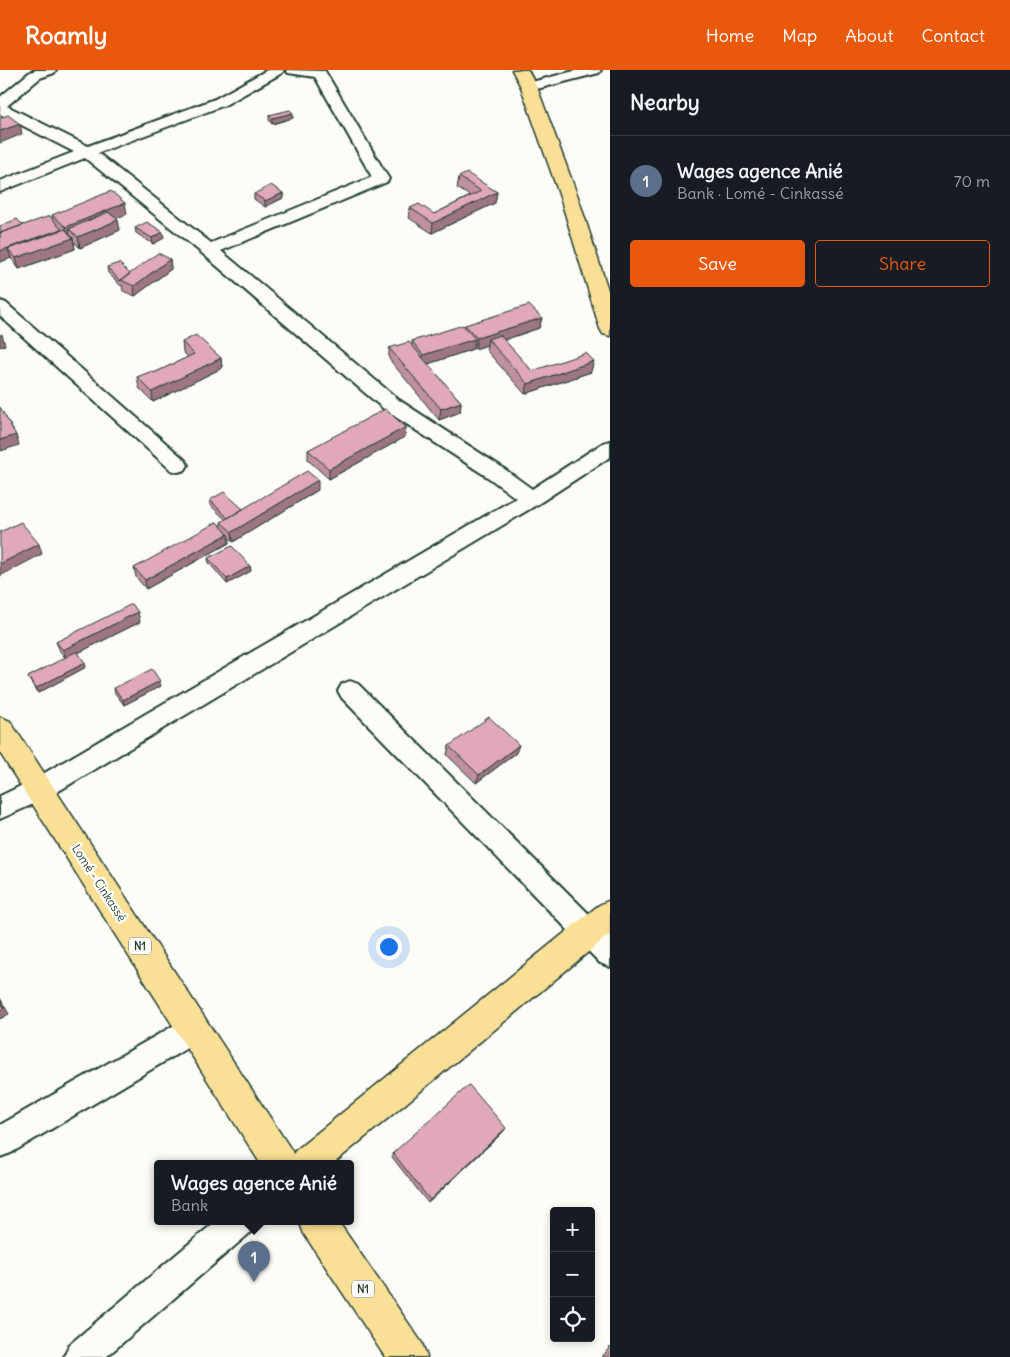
<!DOCTYPE html>
<html lang="en">
<head>
<meta charset="utf-8">
<style>
	:root { --surface:#171b24; --page:#242831; --text:#f1f3f6; --muted:#9ea1a6; --line:#363941; --accent:#ea580c }
	body { margin:0; font-family:Delius,sans-serif; background:var(--page); color:var(--text) }
	.controls { position:absolute; right:15px; bottom:15px; display:grid; overflow:hidden; border-radius:5px; box-shadow:0 2px 8px #0003 }
	.controls button { width:45px; height:45px; display:grid; place-items:center; padding:0; border:0; border-bottom:1px solid var(--line); background:var(--surface); color:var(--text); font:25px sans-serif }
	.you { position:absolute; left:388px; top:876px; width:18px; height:18px; margin:-12px; border:4px solid #fff; border-radius:50%; background:#1a73e8; box-shadow:0 0 0 8px #1a73e833 }
	.badge { display:grid; place-items:center; width:32px; height:32px; border-radius:50%; background:var(--accent); color:#fff; font-size:16px; font-weight:700 }
	.pin { position:absolute; translate:-50% -41px; filter:drop-shadow(0 1px 2px #0008) }
	.pin::after { content:''; position:absolute; top:26px; width:18px; height:15px; background:inherit; clip-path:polygon(0 0,100% 0,50% 100%) }
	.popup { position:absolute; left:154px; top:1090px; width:200px; height:65px; box-sizing:border-box; display:grid; place-content:center; border-radius:5px; background:var(--surface); filter:drop-shadow(0 1px 4px #0005); font-size:16px; white-space:nowrap; color:var(--muted) }
	.popup b { font-size:19px; color:var(--text) }
	.popup::after { content:''; position:absolute; left:50%; top:100%; margin-left:-10px; border:10px solid transparent; border-top-color:var(--surface) }
	.list { margin:0; padding:0; list-style:none }
	h2 { display:flex; justify-content:space-between; align-items:center; height:65px; margin:0; padding:0 20px; font-size:21px }
	h2 small { font-size:16px; font-weight:400; color:var(--muted) }
	.list li { display:grid; grid-template-columns:32px 1fr auto; gap:15px; align-items:center; box-sizing:border-box; height:90px; padding:0 20px; border-top:1px solid var(--line) }
	.list b { display:block; font-size:19px; white-space:nowrap }
	.list p { margin:0; font-size:16px; white-space:nowrap; color:var(--muted) }
	.list em { font-size:16px; font-style:normal; color:var(--muted) }
	.actions { display:flex; gap:10px; padding:15px 20px }
	.actions a { flex:1; padding:11px 0; border:1px solid var(--accent); border-radius:5px; text-align:center; font-size:18px; color:var(--accent) }
	.actions .main { background:var(--accent); color:#fff }
	.icon { flex:none; width:28px; height:28px; fill:none; stroke:currentColor; stroke-width:2; stroke-linecap:round; stroke-linejoin:round }
	.map { position:relative; flex:none; width:610px; height:1287px; overflow:hidden }
	header { display:flex; align-items:center; gap:30px; box-sizing:border-box; height:70px; padding:0 25px; background:var(--accent); color:#fff }
	header strong { font-size:24px }
	nav { display:flex; gap:28px; margin-inline-start:auto; font-size:18px }
	main { display:flex }
	aside { flex:1; background:var(--surface) }
	.map>svg:first-child { display:block }
	.lines { fill:none; stroke-linecap:round; stroke-linejoin:round }
	.street-casing { stroke:#1f3d34; stroke-width:4 }
	.primary-casing { stroke:#1f3d34; stroke-width:3 }
	.highway-casing { stroke:#1f3d34; stroke-width:3 }
	.street { fill:#fdfcf7; fill-rule:evenodd }
	.primary { fill:#f9e096; fill-rule:evenodd }
	.highway { fill:#f9e096; fill-rule:evenodd }
	.wall { fill:#c1909f; stroke:#1f3d34 }
	.shaded-wall { fill:#9d7682; stroke:#1f3d34 }
	.building { fill:#e0a8b9; stroke:#1f3d34 }
	.labels { text-anchor:middle; stroke-width:5; stroke-linejoin:round; paint-order:stroke }
	.shield { fill:#fdfcf7; stroke:#62766e; stroke-width:1 }
	.shield-label { font-size:11px; font-weight:bold; fill:#1f3d34 }
	.street-label { font-size:12px; fill:#1f3d34; stroke:#fdfcf7 }
</style>
</head>
<body>
<header>
<strong>Roamly</strong>
<nav><a>Home</a><a>Map</a><a>About</a><a>Contact</a></nav>
</header>
<main>
<div class="map">
<svg width="610" height="1287" viewBox="0 0 610 1287">
	<rect width="100%" height="100%" fill="#fdfcf7"/>
	<filter id="ink" filterUnits="userSpaceOnUse"><feTurbulence type="fractalNoise" baseFrequency=".02" numOctaves="2"/><feDisplacementMap in="SourceGraphic" scale="10" xChannelSelector="R" yChannelSelector="G"/><feConvolveMatrix kernelMatrix="1 2 1 2 8 2 1 2 1" color-interpolation-filters="sRGB"/></filter>
	<g filter="url(#ink)">
		<g class="lines">
			<g class="street-casing">
				<path id="street" d="M36,0H56L54,3L40,8L7,36L88,76L215,29L267,0H284L282,3L225,35L98,83L211,173L372,107L315,7L288,3L286,0L325,1L389,109L387,112L221,181L399,330L503,398L532,419L603,373L610,371V387L538,434L47,728L0,749V726L29,712L516,428L489,408L385,340L203,184L85,88L0,122V111L74,82L0,44V27L30,2Z
					M578,0H601L599,3L529,21L524,20L522,17L524,14Z
					M0,231L6,233L185,390L188,395L185,400L178,402L171,400L0,246Z
					M350,611L358,614L610,865V897L600,893L342,628L338,621L342,614Z
					M194,944L204,948L208,958L204,968L11,1083L0,1087V1055Z
					M216,1151H256L251,1162L106,1287H64L69,1275Z"/>
			</g>
			<g class="primary-casing">
				<path id="primary" d="M512,0H528L537,17L578,127L610,226V266L603,264L600,259L560,127L521,17Z
					M610,830V864L334,1093H289L295,1081L599,835Z"/>
			</g>
			<g class="highway-casing">
				<path id="highway" d="M0,647L10,651L292,1081L298,1093H260L0,683Z
					M299,1151H338L422,1273L427,1287H385L304,1164Z"/>
			</g>
			<use href="#street" class="street"/>
			<use href="#primary" class="primary"/>
			<use href="#highway" class="highway"/>
		</g>
		<path class="wall" d="M269,45L293,48L272,54L269,50Z
			M459,107L497,122L495,133L432,163L409,148L410,138L434,144L470,126L457,118Z
			M283,123V128L265,137L254,129V124Z
			M127,144L116,148L120,160L80,178L74,172L75,179L19,199L11,188L0,192V156L23,155L53,150L52,145Z
			M135,158L164,168L153,174L136,163Z
			M170,189L171,199L135,226L123,221L122,215L121,216L108,203L107,197L130,204Z
			M542,248L539,258L504,270L532,301L591,302L525,324L486,280L487,275L475,279L474,277L473,279L428,294L461,332L460,342L439,350L389,289V278L412,275V271L464,257L465,255Z
			M182,272L221,288L222,298L153,332L139,318L137,307L154,303L188,287L183,282Z
			M406,357L405,367L329,409L308,390V380Z
			M318,420L233,472L229,468V473L146,519L136,507L134,498L221,457V452L226,450L210,435V430L243,439Z
			M208,488L250,496L251,501L227,514L209,493Z
			M140,552L78,583L86,597L38,623L30,611L28,607L65,588L60,581L56,572Z
			M161,616L124,635L115,623L114,618Z
			M449,676L516,683L476,713L447,685Z
			M503,1062L428,1133L392,1087L393,1083Z
			M610,1277V1287H602Z"/>
		<path class="shaded-wall" d="M293,43V48L272,54V48Z
			M20,54L22,64L0,73V61Z
			M497,122L495,133L432,163L433,153Z
			M283,123V128L265,137V131Z
			M125,133L127,144L75,165L69,159L70,167L68,168L66,157Z
			M118,150L120,160L80,178L78,167Z
			M61,159L64,170L8,179L11,188L0,192V181Z
			M163,162L164,168L153,174L152,168Z
			M73,168L75,179L19,199L16,188Z
			M170,189L171,199L135,226L134,216Z
			M542,248L539,258L492,274L488,269L487,275L475,279L477,268Z
			M2,264L5,275L0,277V265Z
			M475,269L473,279L422,296L423,285Z
			M221,288L222,298L153,332L152,322Z
			M594,291L591,302L525,324L528,314Z
			M461,332L460,342L439,350L441,339Z
			M406,357L405,367L329,409V399Z
			M16,365L19,375L1,381L0,370Z
			M318,410V420L233,472L232,462Z
			M228,464L229,473L146,519L145,510Z
			M39,474L42,484L0,506V494Z
			M250,496L251,501L227,514V509Z
			M138,542L140,552L66,589L63,580Z
			M85,593L86,597L38,623L36,618Z
			M160,611L161,616L124,635L123,630Z
			M519,675L516,683L476,713L479,705Z
			M0,928L9,944L0,949Z
			M506,1058L503,1062L428,1133L430,1130Z"/>
		<path class="building" d="M290,40L293,43L272,48L269,45Z
			M8,45L20,54L0,61V48Z
			M467,103L497,122L433,153L410,138L419,134L434,144L481,121L459,107Z
			M271,115L283,123L265,131L254,124Z
			M111,121L125,133L66,157L52,145Z
			M108,142L118,150L78,167L69,159Z
			M50,146L61,159L0,181V163Z
			M17,149L23,155L0,163V156Z
			M147,152L163,162L152,168L135,158Z
			M65,159L73,168L16,188L8,179Z
			M158,183L170,189L134,216L121,210Z
			M119,193L130,204L120,211L107,197Z
			M529,235L542,248L477,268L465,255Z
			M463,255L475,269L423,285L412,271Z
			M196,265L221,288L152,322L137,307L152,301L154,303L194,284L182,272Z
			M500,265L532,301L586,283L594,291L528,314L488,269Z
			M409,272L461,332L441,339L389,278Z
			M0,337L16,365L0,370Z
			M385,339L406,357L329,399L308,380Z
			M307,401L318,410L232,462L221,452Z
			M224,422L243,439L228,448L210,430Z
			M21,452L39,474L0,494V462Z
			M217,452L228,464L145,510L134,498Z
			M232,476L250,496L227,509L208,488Z
			M132,534L138,542L63,580L56,572Z
			M77,581L85,593L36,618L28,607Z
			M152,599L160,611L123,630L114,618Z
			M489,647L519,675L479,705L449,676Z
			M0,930L4,938L0,941Z
			M469,1015L506,1058L430,1130L393,1083Z"/>
	</g>
	<g class="labels">
		<g class="shield">
			<rect x="129" y="867.5" width="22" height="17" rx="4"/>
			<rect x="352" y="1210.5" width="22" height="17" rx="4"/>
		</g>
		<g class="shield-label">
			<text x="140" y="880">N1</text>
			<text x="363" y="1223">N1</text>
		</g>
		<g class="street-label">
			<text transform="translate(99 813) rotate(57)" y="4">Lomé - Cinkassé</text>
		</g>
	</g>
</svg>
<div class="controls">
<button>+</button>
<button>−</button>
<button><svg class="icon" aria-label="locate" viewBox="0 0 24 24"><circle cx="12" cy="12" r="6"/><path d="M12 2v4M12 18v4M2 12h4M18 12h4"/></svg></button>
</div>
<div class="you"></div>
<div class="pin badge" style="left:254px;top:1212px;background:#5c6f8a">1</div>
<div class="popup"><b>Wages agence Anié</b>Bank</div>
</div>
<aside>
<h2>Nearby<small></small></h2>
<ul class="list">
<li><span class="badge" style="background:#5c6f8a">1</span><div><b>Wages agence Anié</b><p>Bank · Lomé - Cinkassé</p></div><em>70 m</em></li>
</ul>
<div class="actions"><a class="main">Save</a><a>Share</a></div>
</aside>
</main>
</body>
</html>
